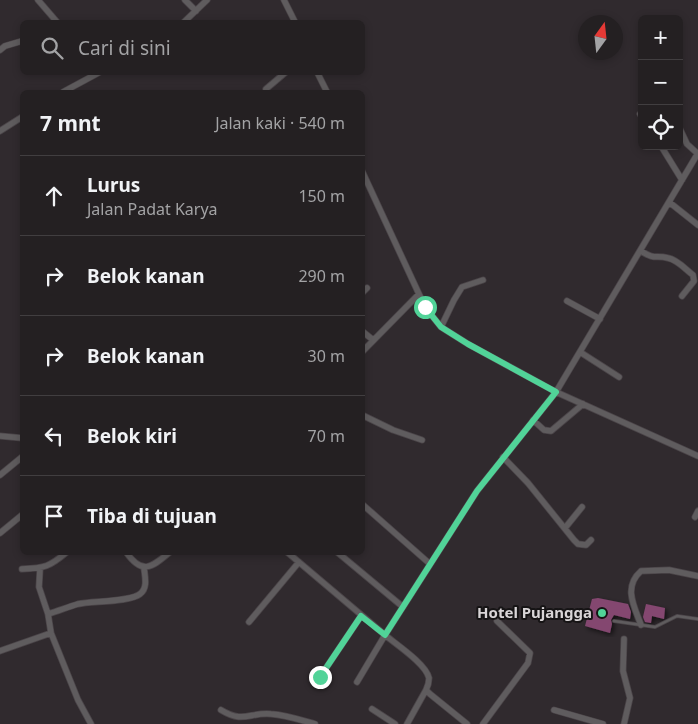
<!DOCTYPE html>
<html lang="id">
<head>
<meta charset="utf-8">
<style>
	:root { --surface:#242022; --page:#2c282a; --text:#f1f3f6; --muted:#a3a3a5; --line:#413e40 }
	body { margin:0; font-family:"Noto Sans",sans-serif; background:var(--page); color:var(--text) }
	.controls { position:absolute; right:15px; top:15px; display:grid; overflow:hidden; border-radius:8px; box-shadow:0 2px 8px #0003 }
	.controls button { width:45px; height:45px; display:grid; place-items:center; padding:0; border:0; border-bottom:1px solid var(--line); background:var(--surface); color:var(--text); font:25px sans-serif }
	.compass { position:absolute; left:578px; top:15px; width:45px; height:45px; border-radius:50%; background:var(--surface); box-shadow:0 2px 8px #0003; rotate:15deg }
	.stop { position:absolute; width:15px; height:15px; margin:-11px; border:4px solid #51d398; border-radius:50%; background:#fff }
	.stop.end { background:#51d398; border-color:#fff; box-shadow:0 1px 5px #0008 }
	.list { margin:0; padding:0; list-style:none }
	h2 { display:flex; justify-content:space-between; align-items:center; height:65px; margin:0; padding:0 20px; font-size:21px }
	h2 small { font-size:16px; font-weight:400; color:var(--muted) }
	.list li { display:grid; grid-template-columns:32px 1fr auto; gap:15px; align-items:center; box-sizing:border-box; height:80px; padding:0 20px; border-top:1px solid var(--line) }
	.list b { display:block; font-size:19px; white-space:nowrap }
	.list p { margin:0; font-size:16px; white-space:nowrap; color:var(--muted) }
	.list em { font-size:16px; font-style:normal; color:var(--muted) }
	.icon { flex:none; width:28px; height:28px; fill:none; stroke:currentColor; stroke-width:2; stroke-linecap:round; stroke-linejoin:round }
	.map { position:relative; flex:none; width:698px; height:724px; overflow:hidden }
	.search { position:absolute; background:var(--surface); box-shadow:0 2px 8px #0003; left:20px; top:20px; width:345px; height:55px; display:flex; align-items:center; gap:12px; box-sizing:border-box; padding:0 18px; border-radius:8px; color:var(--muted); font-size:19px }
	.panel { position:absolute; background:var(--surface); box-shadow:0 2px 8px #0003; left:20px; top:90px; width:345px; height:465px; border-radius:8px }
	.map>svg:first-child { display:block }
	.building { fill:#844770; filter:url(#shadow) }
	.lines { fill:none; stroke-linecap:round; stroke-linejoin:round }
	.service-casing { stroke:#4b4549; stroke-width:4 }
	.minor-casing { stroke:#4b4549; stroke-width:7 }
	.service { stroke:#5f5c5e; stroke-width:2.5 }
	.minor { stroke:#5f5c5e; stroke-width:5.5 }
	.route { stroke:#51d398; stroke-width:6 }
	.poi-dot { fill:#51d398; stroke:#161415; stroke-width:2 }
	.labels { text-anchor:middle; stroke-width:4; stroke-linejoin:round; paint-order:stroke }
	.poi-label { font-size:15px; font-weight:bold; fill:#d9d5d7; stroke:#161415; text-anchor:end }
</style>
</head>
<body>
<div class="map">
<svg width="698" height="724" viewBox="0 0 698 724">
	<defs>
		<filter id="shadow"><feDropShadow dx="2.5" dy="2.5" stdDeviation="2.5" flood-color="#0009"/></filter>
	</defs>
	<rect width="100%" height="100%" fill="#302a2e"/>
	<path class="building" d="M598,598L628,604L631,612L630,619L614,615L611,620L612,624L610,633L585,626L592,599Z
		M646,604L665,608L664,619L652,616L651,623L645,622L643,617Z"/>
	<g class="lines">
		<g class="service-casing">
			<path id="service" d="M614,621L655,627L677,616L698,619"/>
		</g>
		<g class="minor-casing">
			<path id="minor" d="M38,0L57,22
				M185,0L196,11
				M284,0L295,22
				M184,22L207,0
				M0,50L5,46L22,41
				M317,72L327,92
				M266,89L286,72
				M63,92L100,72
				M640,114L642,117
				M679,127L687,144L698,154
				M0,131L22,117
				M661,146L682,180
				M362,171L425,307L441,327L468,344L556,392L698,456
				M669,202L698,225
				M641,251C655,260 655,255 668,258C678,260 685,269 693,275L694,281L682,296
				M362,293L367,288
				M567,301L600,319
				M441,327L454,300L462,287L483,280
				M362,331L373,340
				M362,352L419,294
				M580,352L619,377
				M362,415L393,430L422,440
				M533,420L544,430L551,431L583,404
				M0,436L22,438
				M503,457L528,483L574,540L578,544L586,545L591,540
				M0,475L22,457
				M362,504L430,564
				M695,517L698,511
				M565,528L582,507
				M0,533L22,515
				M126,552C142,575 151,568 170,552
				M287,552L385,635L357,682
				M337,552L403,607
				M22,569C45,568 49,567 67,552
				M40,569L39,587L48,614
				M249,622L299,562
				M641,625C634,606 623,587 641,571L669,570L698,576
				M51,633L78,700L91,724
				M624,639L623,671L630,698L624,724
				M0,651L51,633L48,614C58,611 68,607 78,604C92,601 130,602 140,594C148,588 145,577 144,568
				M320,677L361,616
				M372,709L395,724
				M221,710C244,724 249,712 271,714C286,715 301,720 315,724
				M554,710L603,724
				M407,724L426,690
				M467,724L430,694L426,690C428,686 429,683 429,678C426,664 397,645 385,635L477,491L556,392L698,153
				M483,724L528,663L530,653L497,621"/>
		</g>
		<use href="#service" class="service"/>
		<use href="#minor" class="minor"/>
	</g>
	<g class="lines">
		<path class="route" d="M320,677L361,616L385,635L477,491L556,392L468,344L441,327L425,307"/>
	</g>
	<circle class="poi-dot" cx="602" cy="613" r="5"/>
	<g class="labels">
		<g class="poi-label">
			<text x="592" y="618">Hotel Pujangga</text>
		</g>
	</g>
</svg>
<div class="controls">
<button>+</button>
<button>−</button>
<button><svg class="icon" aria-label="locate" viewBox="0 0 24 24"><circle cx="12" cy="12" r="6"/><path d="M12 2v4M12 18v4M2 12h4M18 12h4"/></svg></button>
</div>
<svg class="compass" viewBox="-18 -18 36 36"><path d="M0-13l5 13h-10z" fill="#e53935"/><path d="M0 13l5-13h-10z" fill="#a3a3a5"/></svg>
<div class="stop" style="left:425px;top:307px"></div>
<div class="stop end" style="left:320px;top:677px"></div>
<div class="search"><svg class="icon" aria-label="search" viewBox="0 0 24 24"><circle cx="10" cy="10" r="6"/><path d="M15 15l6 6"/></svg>Cari di sini</div>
<section class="panel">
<h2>7 mnt<small>Jalan kaki · 540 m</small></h2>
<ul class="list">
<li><svg class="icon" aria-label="ahead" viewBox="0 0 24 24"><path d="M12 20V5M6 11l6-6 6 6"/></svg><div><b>Lurus</b><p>Jalan Padat Karya</p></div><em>150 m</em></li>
<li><svg class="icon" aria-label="right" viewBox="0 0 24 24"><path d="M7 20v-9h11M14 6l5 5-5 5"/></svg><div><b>Belok kanan</b></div><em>290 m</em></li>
<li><svg class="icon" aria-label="right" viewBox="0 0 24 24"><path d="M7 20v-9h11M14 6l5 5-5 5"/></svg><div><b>Belok kanan</b></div><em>30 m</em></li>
<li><svg class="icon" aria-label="left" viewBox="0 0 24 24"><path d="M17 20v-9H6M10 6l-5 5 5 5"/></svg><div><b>Belok kiri</b></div><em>70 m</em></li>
<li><svg class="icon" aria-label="arrive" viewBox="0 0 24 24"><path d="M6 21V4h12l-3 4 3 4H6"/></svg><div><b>Tiba di tujuan</b></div></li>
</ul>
</section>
</div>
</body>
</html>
